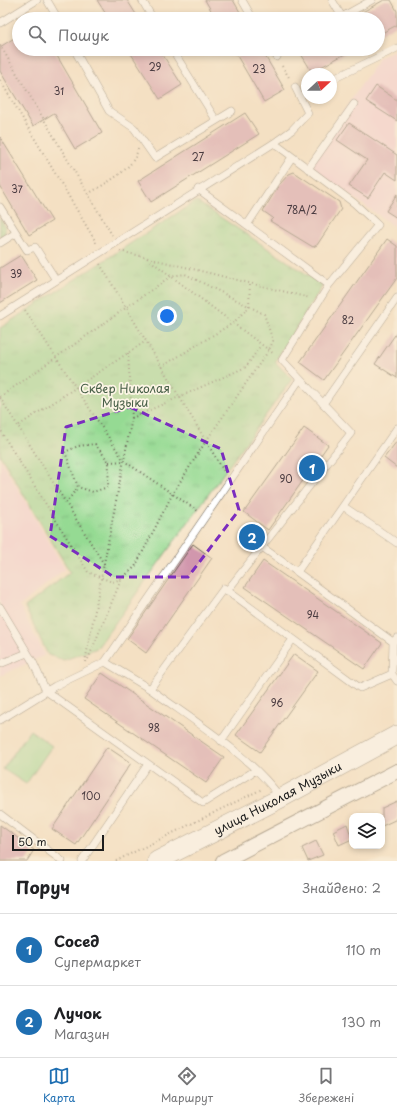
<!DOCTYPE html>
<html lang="uk">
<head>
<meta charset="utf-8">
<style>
	:root { --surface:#fff; --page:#f2f2f2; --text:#202124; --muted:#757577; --line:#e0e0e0; --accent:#1f6fb2 }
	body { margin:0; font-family:"Playpen Sans",sans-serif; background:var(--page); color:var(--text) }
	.controls { position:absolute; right:12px; bottom:12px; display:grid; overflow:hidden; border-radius:8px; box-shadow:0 2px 6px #0003 }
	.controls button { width:36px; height:36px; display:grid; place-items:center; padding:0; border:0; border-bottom:1px solid var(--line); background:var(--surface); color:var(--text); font:20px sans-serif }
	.compass { position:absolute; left:301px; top:68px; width:36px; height:36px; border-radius:50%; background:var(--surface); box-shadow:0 2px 6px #0003; rotate:68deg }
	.scale { position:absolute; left:12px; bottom:10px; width:92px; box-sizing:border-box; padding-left:4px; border:2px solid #1c1c1c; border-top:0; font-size:11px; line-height:14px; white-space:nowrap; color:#1c1c1c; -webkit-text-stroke:3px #fcf5e5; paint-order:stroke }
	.you { position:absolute; left:167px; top:316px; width:14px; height:14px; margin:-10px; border:3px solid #fff; border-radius:50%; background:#1a73e8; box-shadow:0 0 0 6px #1a73e833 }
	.badge { display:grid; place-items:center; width:26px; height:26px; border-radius:50%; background:var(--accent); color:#fff; font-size:13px; font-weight:700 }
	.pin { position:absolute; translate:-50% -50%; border:2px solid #fff; box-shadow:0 1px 4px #0006 }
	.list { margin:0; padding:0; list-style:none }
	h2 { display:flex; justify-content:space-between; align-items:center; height:52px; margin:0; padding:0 16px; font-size:17px }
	h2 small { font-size:13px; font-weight:400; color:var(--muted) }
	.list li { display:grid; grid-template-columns:26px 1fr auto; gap:12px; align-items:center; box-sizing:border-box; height:72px; padding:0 16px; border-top:1px solid var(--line) }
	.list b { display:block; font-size:15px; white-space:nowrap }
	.list p { margin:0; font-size:13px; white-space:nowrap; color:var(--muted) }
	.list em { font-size:13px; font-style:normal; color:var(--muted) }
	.icon { flex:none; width:22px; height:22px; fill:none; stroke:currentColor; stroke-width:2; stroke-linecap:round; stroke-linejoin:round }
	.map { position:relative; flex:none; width:397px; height:861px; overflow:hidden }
	.search { position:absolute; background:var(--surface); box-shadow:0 2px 6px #0003; left:12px; right:12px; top:12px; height:44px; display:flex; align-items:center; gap:10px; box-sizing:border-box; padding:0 14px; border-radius:22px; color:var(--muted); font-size:15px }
	.sheet { height:196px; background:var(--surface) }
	nav { display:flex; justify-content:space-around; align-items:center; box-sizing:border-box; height:56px; border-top:1px solid var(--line); background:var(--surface); font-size:11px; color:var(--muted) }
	nav a { display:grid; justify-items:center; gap:2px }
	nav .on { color:var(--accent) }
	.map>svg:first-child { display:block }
	.built { fill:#f5cfda }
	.green { fill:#95da93; stroke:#587b58 }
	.park { fill:url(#park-tufts); stroke:#587b58 }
	.building { fill:#d197ad }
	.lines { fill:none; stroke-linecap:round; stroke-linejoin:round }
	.lane-casing { stroke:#686156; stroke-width:8 }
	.street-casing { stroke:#686156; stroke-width:16 }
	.secondary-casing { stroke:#686156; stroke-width:20 }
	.path { stroke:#686156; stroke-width:2; stroke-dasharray:1 3; stroke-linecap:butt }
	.lane { stroke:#fff; stroke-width:7 }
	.street { stroke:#fff; stroke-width:14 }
	.secondary { stroke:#fff; stroke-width:19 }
	.marked { fill:none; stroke:#7b2cbf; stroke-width:3; stroke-dasharray:8 5; stroke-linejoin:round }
	.labels { text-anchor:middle; stroke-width:3.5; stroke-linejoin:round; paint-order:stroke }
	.number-label { font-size:10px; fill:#493b40 }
	.park-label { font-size:12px; fill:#465e46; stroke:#fcf5e5 }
	.street-label { font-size:12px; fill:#1c1c1c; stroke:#fcf5e5 }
</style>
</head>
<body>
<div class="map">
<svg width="397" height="861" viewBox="0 0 397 861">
	<defs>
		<pattern id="park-tufts" width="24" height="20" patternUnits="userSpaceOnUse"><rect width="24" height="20" fill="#95da93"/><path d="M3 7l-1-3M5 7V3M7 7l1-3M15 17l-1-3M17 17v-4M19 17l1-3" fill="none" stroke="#80ba7e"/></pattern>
	</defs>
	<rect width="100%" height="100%" fill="#fcf5e5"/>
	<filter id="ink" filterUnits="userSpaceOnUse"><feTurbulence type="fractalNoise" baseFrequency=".025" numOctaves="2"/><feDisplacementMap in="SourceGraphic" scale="8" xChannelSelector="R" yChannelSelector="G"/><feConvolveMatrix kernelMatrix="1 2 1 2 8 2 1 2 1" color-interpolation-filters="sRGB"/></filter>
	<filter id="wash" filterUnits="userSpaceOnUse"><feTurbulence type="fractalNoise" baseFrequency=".012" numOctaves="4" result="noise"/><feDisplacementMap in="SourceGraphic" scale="16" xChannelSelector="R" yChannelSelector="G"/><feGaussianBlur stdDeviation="0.9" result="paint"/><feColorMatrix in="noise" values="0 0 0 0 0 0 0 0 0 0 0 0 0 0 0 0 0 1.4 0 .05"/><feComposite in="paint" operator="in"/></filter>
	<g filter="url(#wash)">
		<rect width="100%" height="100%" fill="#f4e0c3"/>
		<path class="built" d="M397,49V228L307,166L379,58Z
			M0,458L65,569L20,606L45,655L0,676Z"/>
		<path class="green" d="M30,730L52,746L26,784L3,769Z"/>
		<path class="park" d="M196,201L323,285L275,362L292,379L97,648L64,660L48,655L25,607L70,572L0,455V328Z
			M0,218L5,226V233L0,237Z"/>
		<g id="blocks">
			<path class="building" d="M97,0H127L139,19H109Z
				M205,0H233L244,19H216Z
				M384,0H391L397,11V25L378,35V19H350Z
				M19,35V49H53L102,133L75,149L54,113L33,126L0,71V47Z
				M128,49H159L182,85L160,99Z
				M233,49H261L285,90L264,102Z
				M298,49H354L312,72Z
				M376,86L397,100V121L366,101Z
				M245,113L259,134L151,202L138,181Z
				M349,123L397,155V180L385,172L368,198L349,186L367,160L337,140Z
				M0,137L52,221L29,235L0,186Z
				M294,172L339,202L341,209L317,245L313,247L270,221L273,218L263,211L279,185L289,174Z
				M397,194V218L386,211Z
				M387,239L397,246V278L324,380L300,362Z
				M21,255L37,280L0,303V268Z
				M397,332V378L375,364Z
				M304,428L328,445L268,530L244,512Z
				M397,441V468L384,458Z
				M193,544L212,558L146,653L127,639Z
				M263,561L382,643L364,669L245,587Z
				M294,654L318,671L260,752L236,735Z
				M102,673L224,757L206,783L84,699Z
				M107,747L131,763L76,845L52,829Z
				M397,801V819L382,826V808Z
				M347,824L352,839L339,845L333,831Z
				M0,825L34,850L27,861H0Z
				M316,841L323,855L308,861L302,848Z"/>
		</g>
	</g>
	<g filter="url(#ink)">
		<use href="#blocks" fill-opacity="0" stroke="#686156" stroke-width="1"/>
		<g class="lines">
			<g class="lane-casing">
				<path id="lane" d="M47,0L58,19
					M142,0L153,19
					M242,0L253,19
					M332,0L342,17
					M338,19L372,0
					M0,23L37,0
					M74,49L109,111L134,128L155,158L232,111
					M172,49L216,120
					M271,49L277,57
					M331,80L397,48
					M295,87L308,113L292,130L274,143L354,203L378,225L329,285
					M308,169L354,104
					M198,189L329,285L282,360L351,433L227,591
					M0,207L27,250L35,247L56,280
					M247,225L292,157
					M0,243L16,233
					M0,316L274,143
					M323,404L397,298
					M343,506L397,428
					M397,543L343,506L297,572L393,642L397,638
					M262,547L297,572
					M0,607L33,662L46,691L203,803L256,770
					M393,642L392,674L397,681
					M105,662L300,379
					M0,664L27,653
					M0,720L55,686L105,662L150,689
					M221,741L293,639
					M280,797C249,754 192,720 150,689L224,588L360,688L392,674
					M0,814L62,861
					M82,861L148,764"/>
			</g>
			<g class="street-casing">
				<path id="street" d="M223,861L397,771"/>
			</g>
			<g class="secondary-casing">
				<g id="secondary">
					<path id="s1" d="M157,861L281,798L397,735"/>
				</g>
			</g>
			<path class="path" d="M0,45L112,235
				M282,66L290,79
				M0,80L97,244
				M88,194C105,183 133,171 138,149
				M120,251L310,298
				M147,258L274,354
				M100,264L225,473
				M25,310L124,461L198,511
				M128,353L132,418
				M161,367L233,323L249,307L250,283
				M0,397L171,276L185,274L264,314L273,341L269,350L206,441L173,493L135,567L121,579L112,582L88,572L3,435L0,428
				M0,398L18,426
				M95,444L109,462L108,487L93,492L78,487L65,452L78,446Z
				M109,462L124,461
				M66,503L78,487
				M104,564L18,426L146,341
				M88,659L121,580
				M85,662L132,418L246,367L261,345
				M116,861L262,789"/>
			<use href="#lane" class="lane"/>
			<use href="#street" class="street"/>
			<use href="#secondary" class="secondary"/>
		</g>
	</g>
	<path d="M0 0H397V861H0ZM130,407L221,449L239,510L188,577H114L50,536L66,427Z" fill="#f4e0c3" fill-opacity=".55" fill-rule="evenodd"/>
	<path class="marked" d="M130,407L221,449L239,510L188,577H114L50,536L66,427Z"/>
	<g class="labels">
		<g class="number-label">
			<text x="155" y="71">29</text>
			<text x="259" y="73">23</text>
			<text x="59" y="95">31</text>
			<text x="198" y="161">27</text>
			<text x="17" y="193">37</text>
			<text x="302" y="214">78А/2</text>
			<text x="16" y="278">39</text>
			<text x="348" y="324">82</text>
			<text x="286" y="483">90</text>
			<text x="313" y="619">94</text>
			<text x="277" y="707">96</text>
			<text x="154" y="732">98</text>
			<text x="91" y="800">100</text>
		</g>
		<g class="park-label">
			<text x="125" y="393">Сквер Николая<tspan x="125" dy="14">Музыки</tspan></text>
		</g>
		<g class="street-label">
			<text dy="4" stroke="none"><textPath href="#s1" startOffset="136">улица Николая Музыки</textPath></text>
		</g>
	</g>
</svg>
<div class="controls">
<button><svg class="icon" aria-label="layers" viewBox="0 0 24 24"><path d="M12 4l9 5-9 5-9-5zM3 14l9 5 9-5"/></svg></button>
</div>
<svg class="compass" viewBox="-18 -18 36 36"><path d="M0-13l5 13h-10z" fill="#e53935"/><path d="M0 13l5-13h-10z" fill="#757577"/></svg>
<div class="scale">50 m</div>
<div class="you"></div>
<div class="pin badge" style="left:312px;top:468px">1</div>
<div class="pin badge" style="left:252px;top:537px">2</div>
<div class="search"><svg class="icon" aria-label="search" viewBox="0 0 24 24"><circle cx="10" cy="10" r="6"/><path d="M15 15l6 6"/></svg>Пошук</div>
</div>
<section class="sheet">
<h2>Поруч<small>Знайдено: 2</small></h2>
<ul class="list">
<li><span class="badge">1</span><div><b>Сосед</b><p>Супермаркет</p></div><em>110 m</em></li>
<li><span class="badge">2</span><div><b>Лучок</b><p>Магазин</p></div><em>130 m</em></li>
</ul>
</section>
<nav>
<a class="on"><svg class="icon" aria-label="map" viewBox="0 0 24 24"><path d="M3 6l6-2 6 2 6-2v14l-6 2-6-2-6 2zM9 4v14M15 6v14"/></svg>Карта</a>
<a><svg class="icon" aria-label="directions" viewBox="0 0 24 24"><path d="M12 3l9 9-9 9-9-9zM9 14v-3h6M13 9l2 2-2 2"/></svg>Маршрут</a>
<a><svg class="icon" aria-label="saved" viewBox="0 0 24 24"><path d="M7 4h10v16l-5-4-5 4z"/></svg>Збережені</a>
</nav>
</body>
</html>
